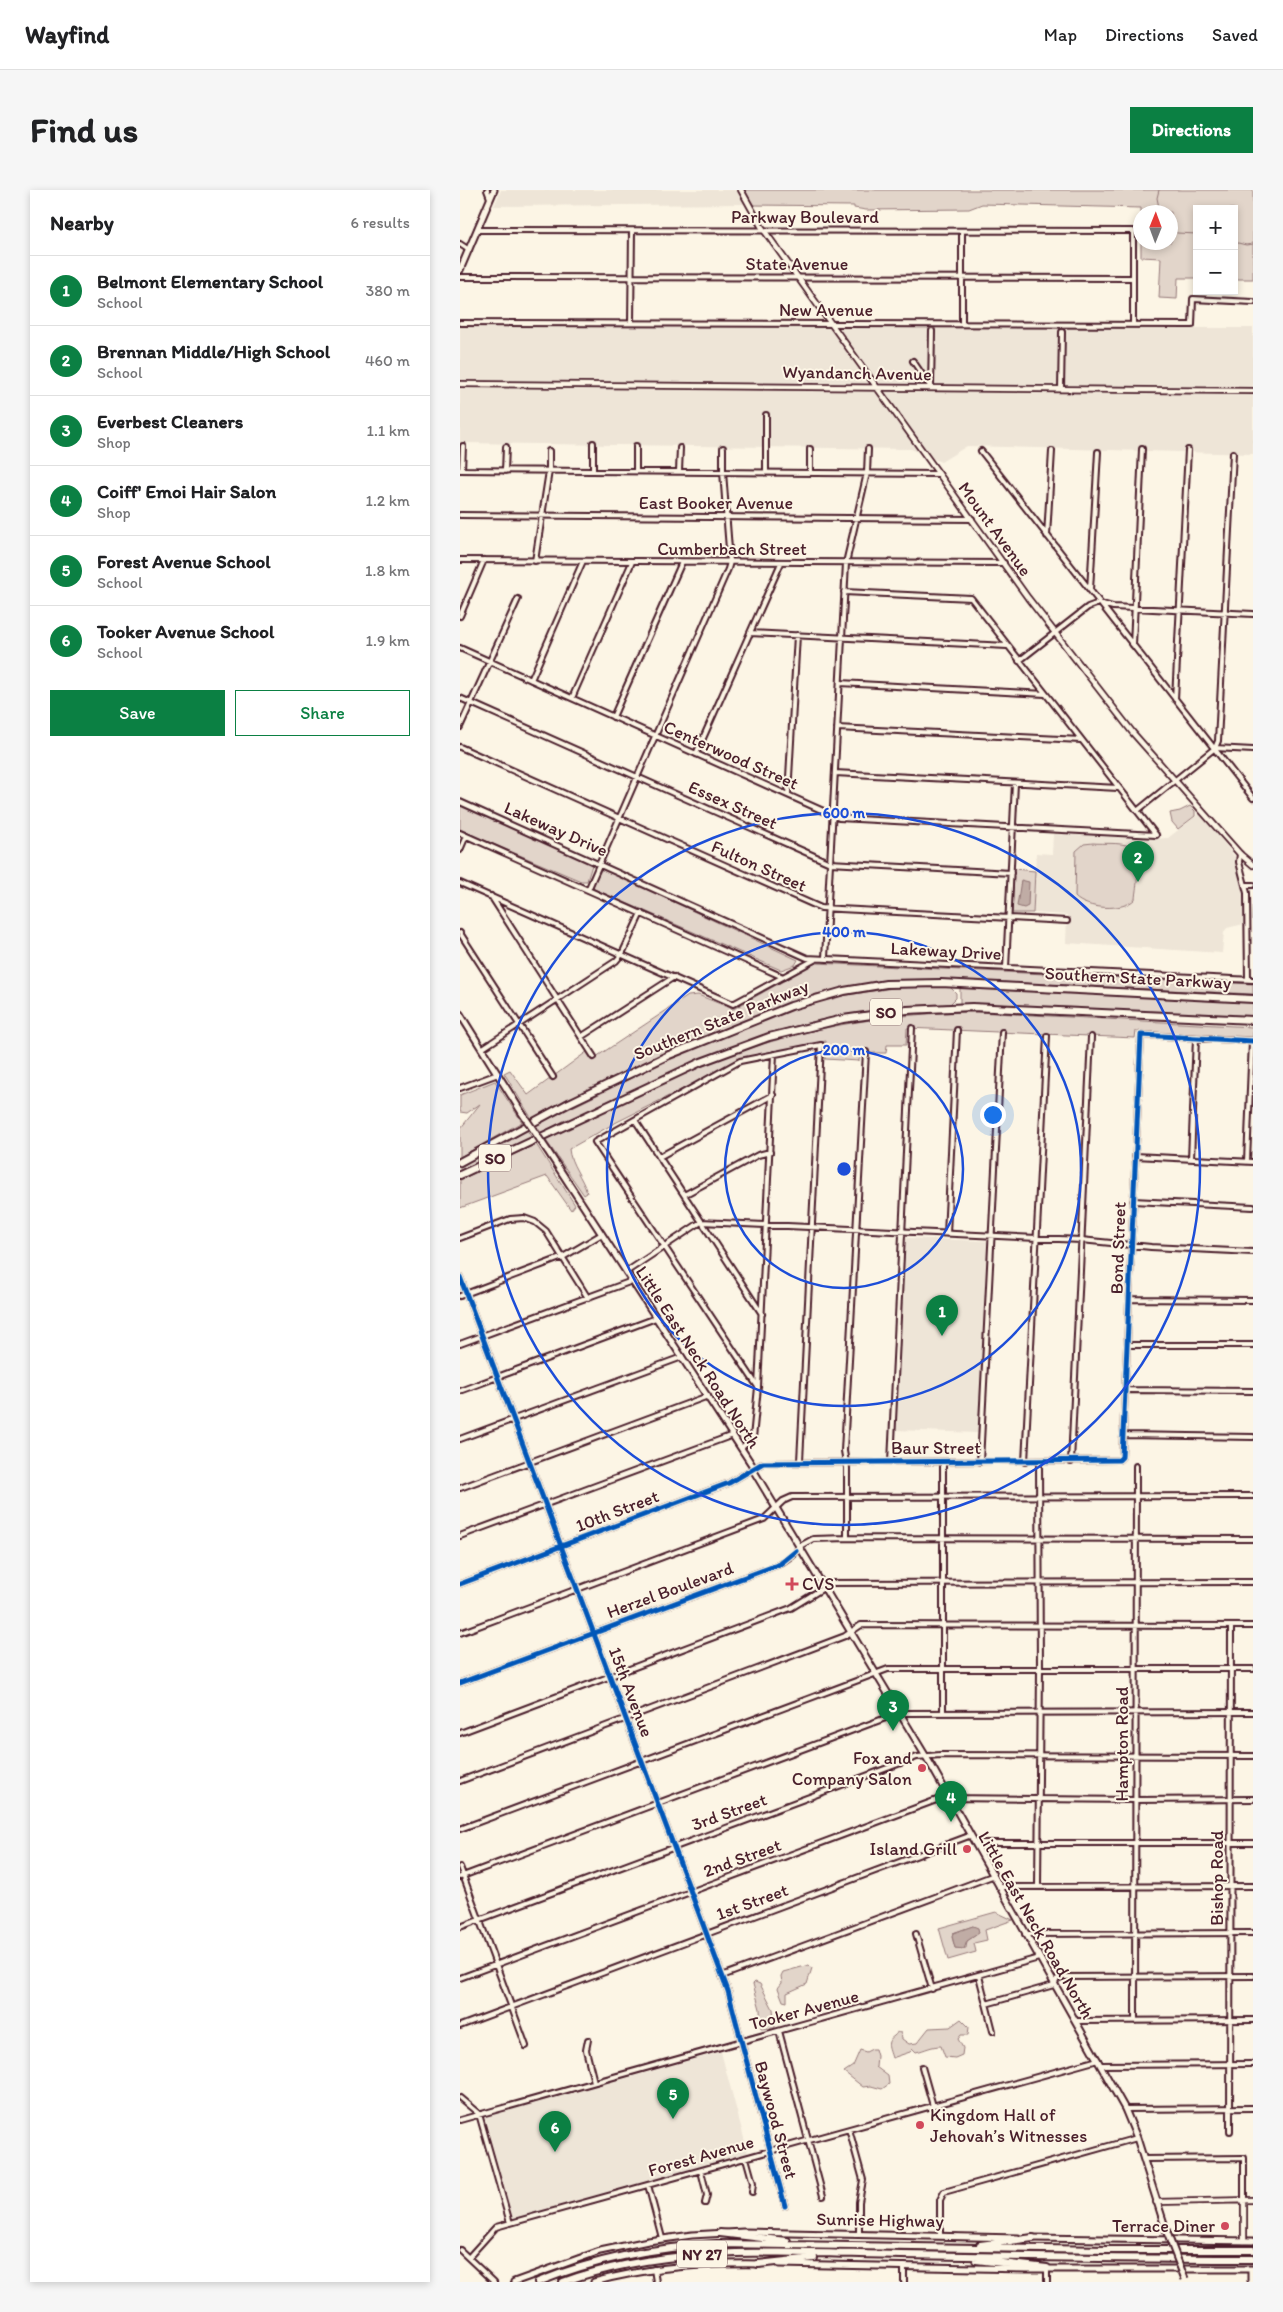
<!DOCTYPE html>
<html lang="en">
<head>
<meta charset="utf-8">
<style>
	:root { --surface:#fff; --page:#f6f6f6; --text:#202124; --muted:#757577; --line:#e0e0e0; --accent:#0b8043 }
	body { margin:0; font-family:Itim,sans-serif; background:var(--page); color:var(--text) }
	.controls { position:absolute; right:15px; top:15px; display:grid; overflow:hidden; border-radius:0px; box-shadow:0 2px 8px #0003 }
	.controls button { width:45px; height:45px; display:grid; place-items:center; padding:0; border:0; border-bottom:1px solid var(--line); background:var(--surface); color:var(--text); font:25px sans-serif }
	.compass { position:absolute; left:673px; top:15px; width:45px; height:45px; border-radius:50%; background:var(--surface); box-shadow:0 2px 8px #0003; rotate:1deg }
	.you { position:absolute; left:532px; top:924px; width:18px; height:18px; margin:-12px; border:4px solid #fff; border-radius:50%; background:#1a73e8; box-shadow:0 0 0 8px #1a73e833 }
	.badge { display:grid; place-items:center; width:32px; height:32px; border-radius:50%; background:var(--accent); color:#fff; font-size:16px; font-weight:700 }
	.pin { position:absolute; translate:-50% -41px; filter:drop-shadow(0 1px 2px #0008) }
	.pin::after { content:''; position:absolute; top:26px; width:18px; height:15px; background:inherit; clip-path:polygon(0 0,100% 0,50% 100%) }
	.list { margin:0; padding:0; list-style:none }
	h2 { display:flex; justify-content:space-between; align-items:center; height:65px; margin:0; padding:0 20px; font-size:21px }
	h2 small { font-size:16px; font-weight:400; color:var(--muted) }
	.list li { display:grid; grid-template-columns:32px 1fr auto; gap:15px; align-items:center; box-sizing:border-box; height:70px; padding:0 20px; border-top:1px solid var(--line) }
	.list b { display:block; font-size:19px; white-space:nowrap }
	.list p { margin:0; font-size:16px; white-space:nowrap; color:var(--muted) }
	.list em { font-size:16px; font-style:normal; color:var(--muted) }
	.actions { display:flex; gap:10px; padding:15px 20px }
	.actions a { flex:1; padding:11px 0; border:1px solid var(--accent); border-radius:0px; text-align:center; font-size:18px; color:var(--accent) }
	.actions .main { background:var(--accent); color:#fff }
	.map { position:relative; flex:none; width:793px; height:2092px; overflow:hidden; border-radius:0px }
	header { display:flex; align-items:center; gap:30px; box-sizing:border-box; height:70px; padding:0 25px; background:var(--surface); border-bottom:1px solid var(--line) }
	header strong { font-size:24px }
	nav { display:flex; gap:28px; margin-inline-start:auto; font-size:18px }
	.intro { display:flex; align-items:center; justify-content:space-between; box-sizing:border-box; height:120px; padding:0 30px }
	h1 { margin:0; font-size:35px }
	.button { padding:12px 22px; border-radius:0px; background:var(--accent); color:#fff; font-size:18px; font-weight:700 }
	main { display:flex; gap:30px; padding:0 30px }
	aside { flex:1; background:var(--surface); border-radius:0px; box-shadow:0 2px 8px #0003 }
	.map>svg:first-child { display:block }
	.built { fill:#eee5d7 }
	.green { fill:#e2d5ca; stroke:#967a7a; fill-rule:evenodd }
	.water { fill:#c0aca5; stroke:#917474 }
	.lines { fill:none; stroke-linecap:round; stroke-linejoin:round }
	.stream { stroke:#917474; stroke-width:1 }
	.minor-casing { stroke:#4a1f2b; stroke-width:8 }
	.tertiary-casing { stroke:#4a1f2b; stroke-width:8 }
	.secondary-casing { stroke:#4a1f2b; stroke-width:9 }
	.motorway-casing { stroke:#4a1f2b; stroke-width:10 }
	.minor { stroke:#fcf5e5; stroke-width:4 }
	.tertiary { stroke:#fcf5e5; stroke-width:4.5 }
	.secondary { stroke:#fcf5e5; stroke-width:5 }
	.motorway { stroke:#fcf5e5; stroke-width:6 }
	.secondary-bridge-casing { stroke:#4a1f2b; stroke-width:9; stroke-linecap:butt }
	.secondary-bridge { stroke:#fcf5e5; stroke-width:5 }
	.cycleway-casing { stroke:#fcf5e5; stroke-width:8 }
	.cycleway { stroke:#0057b8; stroke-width:5 }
	.ring { fill:none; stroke:#1d4ed8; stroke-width:2.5 }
	.poi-dot { fill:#d1495b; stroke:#fcf5e5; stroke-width:2 }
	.labels { text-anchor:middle; stroke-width:4; stroke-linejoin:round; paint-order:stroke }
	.shield { fill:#fcf5e5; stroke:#7f5f63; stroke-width:1 }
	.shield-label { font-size:16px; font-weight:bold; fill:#4a1f2b }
	.street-label { font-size:18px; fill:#4a1f2b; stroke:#fcf5e5 }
	.poi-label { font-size:18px; fill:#4a1f2b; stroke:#fcf5e5; text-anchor:end }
	.centre { fill:#1d4ed8; stroke:#fcf5e5; stroke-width:2.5 }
	.ring-label { font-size:15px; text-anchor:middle; font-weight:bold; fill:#1d4ed8; stroke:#fcf5e5; stroke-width:4; stroke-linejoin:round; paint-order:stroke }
</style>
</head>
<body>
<header>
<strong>Wayfind</strong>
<nav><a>Map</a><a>Directions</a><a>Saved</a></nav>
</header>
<div class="intro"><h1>Find us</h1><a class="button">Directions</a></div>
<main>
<aside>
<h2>Nearby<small>6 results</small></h2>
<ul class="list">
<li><span class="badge">1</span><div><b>Belmont Elementary School</b><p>School</p></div><em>380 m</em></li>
<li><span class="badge">2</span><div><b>Brennan Middle/High School</b><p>School</p></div><em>460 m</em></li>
<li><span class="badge">3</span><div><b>Everbest Cleaners</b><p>Shop</p></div><em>1.1 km</em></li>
<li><span class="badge">4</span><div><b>Coiff' Emoi Hair Salon</b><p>Shop</p></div><em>1.2 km</em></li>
<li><span class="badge">5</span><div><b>Forest Avenue School</b><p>School</p></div><em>1.8 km</em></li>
<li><span class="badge">6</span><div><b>Tooker Avenue School</b><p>School</p></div><em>1.9 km</em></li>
</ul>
<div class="actions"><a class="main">Save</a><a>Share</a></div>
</aside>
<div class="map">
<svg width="793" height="2092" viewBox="0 0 793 2092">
	<rect width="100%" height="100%" fill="#fcf5e5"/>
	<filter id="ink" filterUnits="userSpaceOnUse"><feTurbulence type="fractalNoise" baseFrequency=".02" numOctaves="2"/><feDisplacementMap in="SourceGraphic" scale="10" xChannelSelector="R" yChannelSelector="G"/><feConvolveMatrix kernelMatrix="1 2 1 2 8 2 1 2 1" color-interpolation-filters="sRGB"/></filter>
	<g filter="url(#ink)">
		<path class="built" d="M41,0H279L286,14L34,16Z
			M0,137L793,138V264L507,256L481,272L451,259L0,253Z
			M740,623L775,667L786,703L788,733L767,738L764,742L762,763L606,753L607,725L573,723L576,663L592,664L593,644L693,649L708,648Z
			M446,1048L528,1051L519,1243L435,1240Z
			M261,1862L288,1963L52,2029L25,1927Z"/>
		<path class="green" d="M285,0H793V89H774V19H737V88H718L717,109L699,108L701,68L681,67V53L711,52V22H681V18L522,14L509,19L406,20L394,18V16L292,15Z
			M0,615L128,671L132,675L127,691H121L0,640Z
			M730,616L735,621V626L718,639L712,632L710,623L720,621Z
			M633,653C643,654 659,652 669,656C684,663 676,695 675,709C663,722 626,719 615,707L616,661L624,654Z
			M143,679L338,770L335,775L321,780L134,699L133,696L141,680Z
			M554,679L575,681L573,723H552Z
			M356,773L793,794V804L498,790H427L356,804L309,821L258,841L108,910V908L72,929L44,883L50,880L68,905L132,858L136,867L228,806L238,805L273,819Z
			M463,796L490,797L496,803V808L490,814C442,817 394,821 347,833C263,854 186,894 108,930L107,929L81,943L76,935L210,869L319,824L375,807L433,798Z
			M500,797L793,812V827L500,814Z
			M516,822L793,837V847L676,841L675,848L447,838L446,855H427L426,863H400L399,871L365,869L366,851L284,868L155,933L109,959C110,974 123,988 127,1003L124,1005L85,949C149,920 212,886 279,862C356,835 435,823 516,822Z
			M35,891L62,932L0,967V939L20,914L7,923L0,922V905Z
			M67,940L72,948L0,982V977L26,962L28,964Z
			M76,954L115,1015L111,1020L87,986L0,1018V990Z
			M536,1722L553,1730L525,1740L527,1750L514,1753L516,1762L488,1770L479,1738ZM513,1736L516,1745L507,1751L506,1758H495L492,1747L493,1743Z
			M349,1775L352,1778L347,1794L327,1803V1812L323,1811L318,1798L322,1793L321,1786L323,1782Z
			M295,1792L300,1794L313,1819L315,1838L301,1839L300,1819L293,1794Z
			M501,1829L509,1837L508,1845H501L498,1849L503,1858L502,1865L495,1868L485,1867L481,1856C471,1856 465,1860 456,1862L453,1859L450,1862L432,1868C429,1858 425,1852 434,1846C440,1841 433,1842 441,1843L442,1849L449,1854L457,1853L469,1838L490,1837Z
			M412,1859H415L417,1866L416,1877L428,1886L429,1894L422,1899L411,1896L403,1897L384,1882L393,1876L400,1860L406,1862Z"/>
		<path class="water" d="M561,690L569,692L568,716L564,718L557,716Z
			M513,1736L518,1738L519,1743L507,1751L504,1759L495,1758L492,1746L493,1743Z"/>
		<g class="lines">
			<path class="stream" d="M699,0L697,8L700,22
				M711,37L717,43L737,44
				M774,52L786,55L793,54"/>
			<g class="minor-casing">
				<path id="minor" d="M27,0L30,8
					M17,40L673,41V133
					M0,54L9,60
					M0,87L673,88
					M0,133L732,135L733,109L793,112
					M171,133L172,41
					M502,133V41
					M453,171L470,196
					M471,198L472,141
					M601,199L602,142
					M306,225V282
					M521,261L793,608
					M0,280L479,284
					M2,280L3,256
					M45,281L46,257
					M133,281V253
					M176,281V256
					M219,281L220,258
					M350,282V259
					M0,325L512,329
					M587,346L592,261
					M0,370L544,373
					M75,371L89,281V261
					M630,400L638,262
					M384,402L511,408L696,645
					M0,426L24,370
					M290,443L547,456
					M673,455L682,259
					M0,458L379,628L696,645
					M559,471L628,417L639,413L653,417L793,424
					M71,490L123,371
					M380,493L585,504
					M0,508L370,673L551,683
					M112,508L172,372
					M715,509L728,260
					M153,527L222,372
					M0,537L58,409
					M377,538L621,550
					M0,557L361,718L607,731
					M755,558L793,560
					M236,564L321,373
					M375,583L658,598
					M328,605L337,445
					M0,612L347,768L793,790
					M677,621L755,558L758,551L773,263
					M0,643L323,787
					M0,660L6,646
					M780,664L779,672L787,703L788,790
					M0,693L273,814L356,769
					M785,695H793
					M128,700L268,379L270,372L263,282V258
					M31,706L134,867
					M0,743L93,887
					M365,768L386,373L407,283L408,259
					M546,778L555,593
					M121,847L214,787
					M23,858L156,771L162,764L181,723
					M0,898L38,884
					M175,930L302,1124
					M675,966L793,972
					M199,967L313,905
					M731,969L736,848
					M787,971L792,851
					M224,1005L298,965L310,962
					M673,1011L793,1017
					M487,1044L497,840
					M0,1048L50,1029L64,1028L75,1032L86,1041L128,1108
					M166,1082L241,1032L621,1050L691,1057L793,1062
					M0,1087L268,1801L325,2016
					M0,1106L103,1067L142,1044
					M670,1109L793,1110
					M0,1154L172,1091
					M668,1155H793
					M298,1197L135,952L280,871L361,855L340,1271
					M667,1200L793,1201
					M0,1201L196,1128
					M664,1245L793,1247
					M0,1249L222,1167
					M281,1258L293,1248L298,1197L314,864
					M431,1272L452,838
					M483,1272V1523
					M520,1272L542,842
					M565,1272L587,846
					M611,1272L631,847
					M0,1298L248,1206
					M0,1346L273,1245
					M387,1348V1278L384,1261L406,862
					M340,1356L353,1349L387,1348L793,1349
					M363,1393L793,1392
					M0,1394L269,1293L303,1273L659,1270L662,1267L681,845L793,851
					M0,1443L304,1329L323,1311L332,1307L793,1306
					M0,1543L331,1418L365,1397
					M0,1591L385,1446L401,1435L793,1436
					M0,1639L428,1479H793
					M515,1653H793
					M0,1677L66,1856
					M0,1687L439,1523L793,1522
					M578,1696L580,1479L579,1272
					M539,1697L793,1696
					M0,1737L457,1567L480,1565L793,1566
					M456,1744L472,1799
					M565,1744L793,1743
					M262,1786L532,1686
					M519,1786L533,1841
					M0,1788L482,1608L675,1610L793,1609
					M526,1814L594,1795L597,1789L602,1787L793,1786
					M616,1831L793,1830
					M675,1831L676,1276
					M0,1836L509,1646
					M319,1841L363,2006
					M128,1850L126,1860L134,1892
					M641,1875L793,1874
					M462,1877L473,1916
					M0,1908L19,1924L50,2033
					M665,1919L793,1918
					M0,1930L579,1768
					M389,1939L403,1990L399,2012V2045
					M770,1941L771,1436
					M286,1968L293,1993L292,2002
					M684,1969L784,1968V2010
					M241,1981L247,2005L245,2013
					M188,1995L202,2048
					M480,2046V2010L484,2002L677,1948
					M0,2060L34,2092
					M9,2067L36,2037L638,1870
					M587,2078V2092
					M194,2079L196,2092
					M444,2092V2076"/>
			</g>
			<g class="tertiary-casing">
				<path id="tertiary" d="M281,0L301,36L568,408L673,543L780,664L793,675
					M0,194L793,201
					M0,1493L320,1374L334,1364L340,1356
					M696,2012L793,2010
					M784,2051V2010"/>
			</g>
			<g class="secondary-casing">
				<path id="secondary" d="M0,80L34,0
					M0,824L62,923
					M87,960L292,1275L295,1283L471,1575L665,1919L677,1948L706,2040
					M571,2048L793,2051
					M319,2074L567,2079H793
					M791,2079V2091
					M54,2092L140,2061L188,2051L232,2045L283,2042L558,2048
					M134,2092C189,2077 243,2073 300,2074"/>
			</g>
			<g class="motorway-casing">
				<path id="motorway" d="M0,972L109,913L209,865L331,816L384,801L426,794L481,793L793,809
					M0,985L241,872L309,847L383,829L447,820L512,817L793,830
					M260,2043L327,2051
					M520,2055L573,2048
					M516,2070L587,2078
					M298,2074L354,2068
					M78,2092C135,2069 196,2057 257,2054L648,2060H793
					M103,2092C212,2053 327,2063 441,2065C558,2067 676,2069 793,2069"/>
			</g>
			<use href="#minor" class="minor"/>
			<use href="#tertiary" class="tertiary"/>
			<use href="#secondary" class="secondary"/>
			<use href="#motorway" class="motorway"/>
			<g class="secondary-bridge-casing">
				<path id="secondary-bridge" d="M62,923L87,960
					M706,2040L725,2089"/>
			</g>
			<use href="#secondary-bridge" class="secondary-bridge"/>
			<g class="cycleway-casing">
				<path id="cycleway" d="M0,1087L268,1801L325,2016
					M0,1394L269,1293L303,1273L659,1270L662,1267L681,845L793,851
					M0,1493L320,1374L336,1361"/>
			</g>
			<use href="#cycleway" class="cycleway"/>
		</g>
	</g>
	<g class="ring">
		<circle cx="384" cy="979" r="119"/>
		<circle cx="384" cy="979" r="237"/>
		<circle cx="384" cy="979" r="356"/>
	</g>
	<g class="poi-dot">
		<path d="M329.5 1386.5h5v5h5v5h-5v5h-5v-5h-5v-5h5z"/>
		<circle cx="462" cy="1578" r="5"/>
		<circle cx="507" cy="1659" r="5"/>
		<circle cx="460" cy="1935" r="5"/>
		<circle cx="765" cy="2036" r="5"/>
	</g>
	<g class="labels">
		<g class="shield">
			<rect x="410" y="808.5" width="32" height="27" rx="4"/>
			<rect x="19" y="954.5" width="32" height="27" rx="4"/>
			<rect x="217" y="2050.5" width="50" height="27" rx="4"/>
		</g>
		<g class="shield-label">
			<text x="426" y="828">SO</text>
			<text x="35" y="974">SO</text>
			<text x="242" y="2070">NY 27</text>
		</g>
		<g class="street-label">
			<text x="345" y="33">Parkway Boulevard</text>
			<text x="337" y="80">State Avenue</text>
			<text x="366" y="126">New Avenue</text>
			<text transform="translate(397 183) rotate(1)" y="6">Wyandanch Avenue</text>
			<text x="256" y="319">East Booker Avenue</text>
			<text transform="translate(535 339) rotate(54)" y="6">Mount Avenue</text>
			<text x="272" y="365">Cumberbach Street</text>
			<text transform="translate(271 565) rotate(24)" y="6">Centerwood Street</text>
			<text transform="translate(273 615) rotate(24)" y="6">Essex Street</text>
			<text transform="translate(96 639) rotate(24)" y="6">Lakeway Drive</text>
			<text transform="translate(299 676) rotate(24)" y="6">Fulton Street</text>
			<text transform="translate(486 761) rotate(3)" y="6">Lakeway Drive</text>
			<text transform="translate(678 788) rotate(3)" y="6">Southern State Parkway</text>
			<text transform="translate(261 830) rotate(-22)" y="6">Southern State Parkway</text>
			<text transform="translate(658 1058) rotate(-88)" y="6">Bond Street</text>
			<text transform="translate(238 1167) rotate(57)" y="6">Little East Neck Road North</text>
			<text x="476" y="1264">Baur Street</text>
			<text transform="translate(157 1321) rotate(-21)" y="6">10th Street</text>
			<text transform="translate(210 1400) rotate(-20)" y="6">Herzel Boulevard</text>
			<text transform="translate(171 1502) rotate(69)" y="6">15th Avenue</text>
			<text transform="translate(662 1554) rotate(-90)" y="6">Hampton Road</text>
			<text transform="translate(269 1622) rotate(-20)" y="6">3rd Street</text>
			<text transform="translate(282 1668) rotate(-20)" y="6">2nd Street</text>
			<text transform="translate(757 1688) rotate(-90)" y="6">Bishop Road</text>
			<text transform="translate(292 1712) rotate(-20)" y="6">1st Street</text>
			<text transform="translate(576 1735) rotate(60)" y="6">Little East Neck Road North</text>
			<text transform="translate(344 1820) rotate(-15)" y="6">Tooker Avenue</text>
			<text transform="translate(316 1930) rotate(75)" y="6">Baywood Street</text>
			<text transform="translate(241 1966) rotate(-16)" y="6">Forest Avenue</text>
			<text transform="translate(420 2030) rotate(1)" y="6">Sunrise Highway</text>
		</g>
		<g class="poi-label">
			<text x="342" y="1400" text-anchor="start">CVS</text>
			<text x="452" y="1574">Fox and<tspan x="452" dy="21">Company Salon</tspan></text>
			<text x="497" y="1665">Island Grill</text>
			<text x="470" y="1931" text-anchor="start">Kingdom Hall of<tspan x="470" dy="21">Jehovah’s Witnesses</tspan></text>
			<text x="755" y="2042">Terrace Diner</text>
		</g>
	</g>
	<circle cx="384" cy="979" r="8" class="centre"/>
	<g class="ring-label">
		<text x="384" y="628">600 m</text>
		<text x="384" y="747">400 m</text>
		<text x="384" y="865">200 m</text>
	</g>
</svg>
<div class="controls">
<button>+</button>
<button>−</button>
</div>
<svg class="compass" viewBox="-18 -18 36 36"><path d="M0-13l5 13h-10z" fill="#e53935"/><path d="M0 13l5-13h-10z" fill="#757577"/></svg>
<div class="you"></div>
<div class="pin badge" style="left:482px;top:1146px">1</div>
<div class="pin badge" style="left:678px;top:692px">2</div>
<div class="pin badge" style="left:433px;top:1541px">3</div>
<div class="pin badge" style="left:491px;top:1632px">4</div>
<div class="pin badge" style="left:213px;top:1929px">5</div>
<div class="pin badge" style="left:95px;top:1962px">6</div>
</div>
</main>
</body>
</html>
